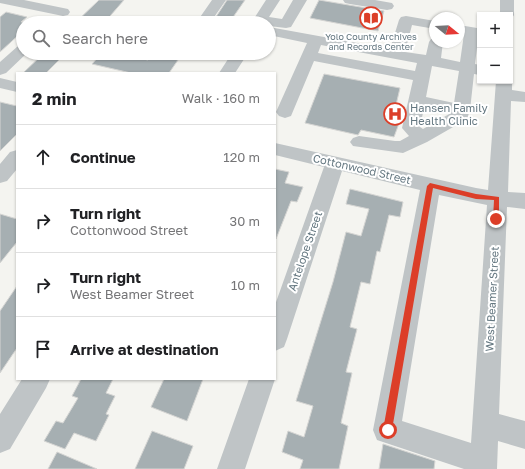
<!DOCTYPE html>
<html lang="en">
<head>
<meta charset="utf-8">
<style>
	:root { --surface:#fff; --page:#f6f6f6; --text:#202124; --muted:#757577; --line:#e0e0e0 }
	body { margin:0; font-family:"Golos Text",sans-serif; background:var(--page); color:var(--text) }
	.controls { position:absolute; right:12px; top:12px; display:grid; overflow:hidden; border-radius:0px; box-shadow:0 1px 3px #0004 }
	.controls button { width:36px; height:36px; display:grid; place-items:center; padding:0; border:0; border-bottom:1px solid var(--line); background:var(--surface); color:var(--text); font:20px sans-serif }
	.compass { position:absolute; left:429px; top:12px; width:36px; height:36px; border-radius:50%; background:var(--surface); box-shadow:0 1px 3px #0004; rotate:108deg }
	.stop { position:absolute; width:12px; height:12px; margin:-9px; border:3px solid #dc3e28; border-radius:50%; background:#fff }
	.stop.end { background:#dc3e28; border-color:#fff; box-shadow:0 1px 4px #0008 }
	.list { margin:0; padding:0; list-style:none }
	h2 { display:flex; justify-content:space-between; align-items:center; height:52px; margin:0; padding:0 16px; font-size:17px }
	h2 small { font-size:13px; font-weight:400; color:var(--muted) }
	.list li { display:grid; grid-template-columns:26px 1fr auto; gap:12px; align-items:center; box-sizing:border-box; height:64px; padding:0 16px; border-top:1px solid var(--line) }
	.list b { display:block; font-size:15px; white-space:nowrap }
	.list p { margin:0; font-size:13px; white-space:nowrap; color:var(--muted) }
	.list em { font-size:13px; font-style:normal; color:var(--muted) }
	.icon { flex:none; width:22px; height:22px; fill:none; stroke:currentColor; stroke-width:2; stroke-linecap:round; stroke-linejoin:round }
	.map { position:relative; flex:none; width:525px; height:469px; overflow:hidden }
	.search { position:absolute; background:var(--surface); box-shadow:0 1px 3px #0004; left:16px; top:16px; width:260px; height:44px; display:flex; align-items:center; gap:10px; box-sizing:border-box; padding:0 14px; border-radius:22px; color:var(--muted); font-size:15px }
	.panel { position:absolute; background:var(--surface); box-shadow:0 1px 3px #0004; left:16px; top:72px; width:260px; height:308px; border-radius:0px }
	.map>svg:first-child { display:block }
	.building { fill:#a6afb2; stroke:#d5d5d3 }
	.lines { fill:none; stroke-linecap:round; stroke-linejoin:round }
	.minor { fill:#bfc4c6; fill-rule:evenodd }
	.route { fill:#dc3e28 }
	.labels { text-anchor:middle; stroke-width:4; stroke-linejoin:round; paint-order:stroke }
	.far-poi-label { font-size:9px; fill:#647780; stroke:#fff }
	.poi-label { font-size:11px; fill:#647780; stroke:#fff; text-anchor:start }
	.street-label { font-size:11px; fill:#647780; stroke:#fff }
</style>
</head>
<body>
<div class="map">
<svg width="525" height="469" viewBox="0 0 525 469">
	<rect width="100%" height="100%" fill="#f4f4f0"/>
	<path class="building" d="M99,0H124L104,23H75Z
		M227,0H245L229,23H212Z
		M319,0L384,11L378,31L310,18Z
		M6,12L27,17L21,22H23V31L0,52V17Z
		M44,53H66L46,73H23Z
		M102,53H114L148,60L153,55L178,60L169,73H131L92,64Z
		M324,74L400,88L396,105L405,107L394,137L361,130L358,135L305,123Z
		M0,102L17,106V134L0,151Z
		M275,169L289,172L285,183L303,187L297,202L291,201L276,239Z
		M350,189L403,202L400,217L389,215L380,252L377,251L370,284L361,282L350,327L357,329L346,372L352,373L341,423L348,426L339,469H300L303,460L282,452L288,431L304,437L313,406L296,401L333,282L346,232L361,236L369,209L346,204Z
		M0,214L17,219V242L0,263Z
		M17,286V348L0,373V311Z
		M81,379H113L106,393L115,396L106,414L109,415L96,441L74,433L65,449L44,441L56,421L63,423L78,398L72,396Z
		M164,379H203L187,421L151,407Z
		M152,431L193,446L184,469H135Z
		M383,444L435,461L434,469H379Z
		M57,452L97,469H48Z"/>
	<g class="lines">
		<path class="minor" d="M0,0H24L68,9L70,12L68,15L63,16L0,3Z
			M212,0H226L210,23H196Z
			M266,0H280L269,17L282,19L293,0H307L291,27L286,28L269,26V23H251Z
			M343,0H375L392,3L394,6L392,9L387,10L350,4L345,3Z
			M500,0H514V15L512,18H510V15H500Z
			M406,16L435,21V29L412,25L405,52L426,55L429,42L431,39L435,38V42H443L441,58L460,62L464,34L459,33V25L477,28L479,31L475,64L480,65V75L474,74L470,110L467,119L427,142L403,153L353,146L350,142L353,138L359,136L395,141H400L409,136L402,128L413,80L314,61L291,116L285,118L279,116L276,112L307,43L269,35V27L390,49L399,20L401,17ZM321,45L417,63L415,71L318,53ZM432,66L459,71L454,103L426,97ZM424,108L451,113L423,129L420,127Z
			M23,44V53H27L6,73L0,75V62L18,46Z
			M232,53H248L235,73H219Z
			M0,78L17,82V92L0,88Z
			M510,78L512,81V90L525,92V102L511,101L508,192L525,193V209L507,207L499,414L525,421V449L498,441L497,469H464L377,440L373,430L420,190L342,171L287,339L284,347L275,351V305L324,167L275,155V143L476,188L488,190L496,81H510ZM439,195L487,205L471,443L402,421Z
			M17,150V169L7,181L0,183V164L10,152Z
			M22,379H50L46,388L10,449L0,453V414Z
			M249,379H275L245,469H217Z"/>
	</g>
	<path class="route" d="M430,183L476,194L499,197V219L496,222L493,219L494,200L476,199L433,188L392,430L390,433L388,434L385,433L383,430L427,186Z"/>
	<defs>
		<g id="library-ring" transform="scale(1.15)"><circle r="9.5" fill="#fff" stroke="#dc3e28" stroke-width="1.5"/><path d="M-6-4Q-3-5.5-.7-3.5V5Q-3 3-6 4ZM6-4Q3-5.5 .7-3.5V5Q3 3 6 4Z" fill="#dc3e28"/></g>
		<g id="hospital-ring" transform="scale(1.15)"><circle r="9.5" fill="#fff" stroke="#dc3e28" stroke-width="1.5"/><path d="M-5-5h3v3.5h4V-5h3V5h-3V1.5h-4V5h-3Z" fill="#dc3e28"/></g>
	</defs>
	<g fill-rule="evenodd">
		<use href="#library-ring" x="371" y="18"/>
		<use href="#hospital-ring" x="395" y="114"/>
	</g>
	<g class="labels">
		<g class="far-poi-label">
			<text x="371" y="40">Yolo County Archives<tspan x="371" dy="10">and Records Center</tspan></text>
		</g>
		<g class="poi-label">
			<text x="410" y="112">Hansen Family<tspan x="410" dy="13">Health Clinic</tspan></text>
		</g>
		<g class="street-label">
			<text transform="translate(362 169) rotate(13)" y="4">Cottonwood Street</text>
			<text transform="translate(305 251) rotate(-71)" y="4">Antelope Street</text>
			<text transform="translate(492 299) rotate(-87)" y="4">West Beamer Street</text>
		</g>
	</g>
</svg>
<div class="controls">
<button>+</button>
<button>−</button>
</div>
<svg class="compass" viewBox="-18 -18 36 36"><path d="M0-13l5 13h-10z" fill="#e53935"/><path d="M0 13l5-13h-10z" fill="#757577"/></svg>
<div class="stop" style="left:388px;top:430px"></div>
<div class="stop end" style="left:496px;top:219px"></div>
<div class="search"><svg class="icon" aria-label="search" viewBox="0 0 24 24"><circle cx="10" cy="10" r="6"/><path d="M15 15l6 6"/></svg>Search here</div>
<section class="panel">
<h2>2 min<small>Walk · 160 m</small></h2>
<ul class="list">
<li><svg class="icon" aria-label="ahead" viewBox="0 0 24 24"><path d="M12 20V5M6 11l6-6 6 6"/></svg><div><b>Continue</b></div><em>120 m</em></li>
<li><svg class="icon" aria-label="right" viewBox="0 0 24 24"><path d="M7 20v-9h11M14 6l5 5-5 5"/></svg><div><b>Turn right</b><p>Cottonwood Street</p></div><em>30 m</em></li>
<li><svg class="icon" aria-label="right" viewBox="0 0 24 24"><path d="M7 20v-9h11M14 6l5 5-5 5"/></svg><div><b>Turn right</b><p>West Beamer Street</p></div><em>10 m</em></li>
<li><svg class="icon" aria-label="arrive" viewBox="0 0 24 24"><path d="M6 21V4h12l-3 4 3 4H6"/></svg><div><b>Arrive at destination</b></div></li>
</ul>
</section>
</div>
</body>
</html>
